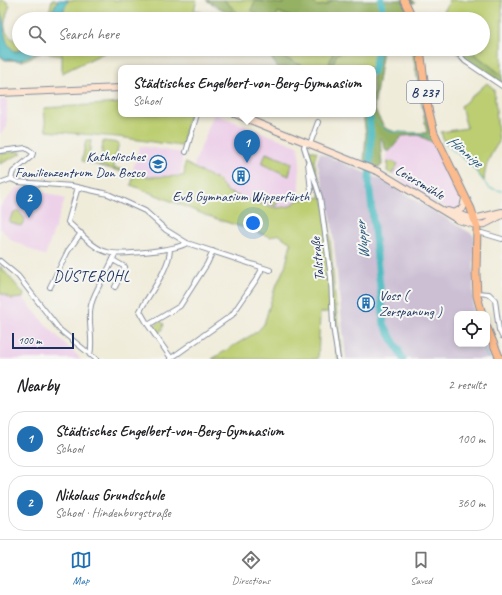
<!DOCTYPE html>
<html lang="en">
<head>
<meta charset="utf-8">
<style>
	:root { --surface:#fff; --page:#f2f2f2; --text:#202124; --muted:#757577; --line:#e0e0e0; --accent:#1f6fb2 }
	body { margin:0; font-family:Caveat,sans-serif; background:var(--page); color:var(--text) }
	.controls { position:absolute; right:12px; bottom:12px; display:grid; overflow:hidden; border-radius:8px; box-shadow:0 2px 6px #0003 }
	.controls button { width:36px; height:36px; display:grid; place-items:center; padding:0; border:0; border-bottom:1px solid var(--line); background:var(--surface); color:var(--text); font:20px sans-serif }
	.scale { position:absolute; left:12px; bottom:10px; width:62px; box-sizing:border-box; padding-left:4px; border:2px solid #1b2f5e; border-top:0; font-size:11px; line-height:14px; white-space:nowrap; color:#1b2f5e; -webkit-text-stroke:3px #f6f6f2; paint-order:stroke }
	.you { position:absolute; left:253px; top:223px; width:14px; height:14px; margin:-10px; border:3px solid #fff; border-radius:50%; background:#1a73e8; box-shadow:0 0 0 6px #1a73e833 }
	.badge { display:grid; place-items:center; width:26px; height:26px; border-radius:50%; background:var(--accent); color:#fff; font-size:13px; font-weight:700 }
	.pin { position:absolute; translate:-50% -33px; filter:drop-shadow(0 1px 2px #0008) }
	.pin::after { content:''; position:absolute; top:21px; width:14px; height:12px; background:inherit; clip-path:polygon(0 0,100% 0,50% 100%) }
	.popup { position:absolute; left:118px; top:65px; width:258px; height:52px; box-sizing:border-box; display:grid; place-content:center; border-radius:8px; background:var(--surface); filter:drop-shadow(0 1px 3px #0005); font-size:13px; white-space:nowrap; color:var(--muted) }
	.popup b { font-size:15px; color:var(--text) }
	.popup::after { content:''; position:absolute; left:50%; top:100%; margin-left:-8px; border:8px solid transparent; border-top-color:var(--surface) }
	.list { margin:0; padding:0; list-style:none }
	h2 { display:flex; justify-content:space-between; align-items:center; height:52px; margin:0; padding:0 16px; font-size:17px }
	h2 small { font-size:13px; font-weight:400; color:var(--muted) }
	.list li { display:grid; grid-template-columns:26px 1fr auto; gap:12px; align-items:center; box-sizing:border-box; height:56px; margin:0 8px 8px; padding:0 8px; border:1px solid var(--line); border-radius:16px }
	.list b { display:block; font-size:15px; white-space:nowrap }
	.list p { margin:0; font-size:13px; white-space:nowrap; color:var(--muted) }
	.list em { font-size:13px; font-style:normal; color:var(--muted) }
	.icon { flex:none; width:22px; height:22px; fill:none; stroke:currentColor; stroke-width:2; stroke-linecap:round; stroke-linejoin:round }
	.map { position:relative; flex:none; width:502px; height:359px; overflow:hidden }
	.search { position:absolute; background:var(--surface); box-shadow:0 2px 6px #0003; left:12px; right:12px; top:12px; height:44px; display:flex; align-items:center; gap:10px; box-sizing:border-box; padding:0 14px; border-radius:22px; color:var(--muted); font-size:15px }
	.sheet { height:180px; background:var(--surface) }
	nav { display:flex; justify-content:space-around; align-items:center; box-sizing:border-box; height:56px; border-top:1px solid var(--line); background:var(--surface); font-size:11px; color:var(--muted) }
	nav a { display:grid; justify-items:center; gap:2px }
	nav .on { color:var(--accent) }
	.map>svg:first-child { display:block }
	.built { fill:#edd1e9 }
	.industrial { fill:#ccbfd4 }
	.green { fill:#bcce71; stroke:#6c7e68 }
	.forest { fill:#95b163; stroke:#587060 }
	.water { fill:#4cbbc1; stroke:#347590 }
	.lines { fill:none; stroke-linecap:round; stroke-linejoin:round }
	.stream { stroke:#4cbbc1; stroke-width:1 }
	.river { stroke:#4cbbc1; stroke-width:7 }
	.street-casing { stroke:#868e9c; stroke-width:6 }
	.secondary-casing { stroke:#868e9c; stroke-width:8 }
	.primary-casing { stroke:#868e9c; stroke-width:9 }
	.street { stroke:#fff; stroke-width:4 }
	.secondary { stroke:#fde4d1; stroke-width:6 }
	.primary { stroke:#fbbb8d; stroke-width:7 }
	.labels { text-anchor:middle; stroke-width:4; stroke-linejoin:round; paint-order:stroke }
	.shield { fill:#f6f6f2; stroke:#5d6b8a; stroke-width:1 }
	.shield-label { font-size:13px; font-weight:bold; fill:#1b2f5e }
	.poi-label { font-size:14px; fill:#1b2f5e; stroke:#f6f6f2; text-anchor:end }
	.street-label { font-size:14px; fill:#1b2f5e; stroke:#f6f6f2 }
	.water-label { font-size:15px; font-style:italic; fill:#2a597c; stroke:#f6f6f2 }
	.neighbourhood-label { font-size:15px; letter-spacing:1px; fill:#1b2f5e; stroke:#f6f6f2 }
</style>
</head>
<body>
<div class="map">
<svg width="502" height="359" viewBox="0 0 502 359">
	<rect width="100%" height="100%" fill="#f6f6f2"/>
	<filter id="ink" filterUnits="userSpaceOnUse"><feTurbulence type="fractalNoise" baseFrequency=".025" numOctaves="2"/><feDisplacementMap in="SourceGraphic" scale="8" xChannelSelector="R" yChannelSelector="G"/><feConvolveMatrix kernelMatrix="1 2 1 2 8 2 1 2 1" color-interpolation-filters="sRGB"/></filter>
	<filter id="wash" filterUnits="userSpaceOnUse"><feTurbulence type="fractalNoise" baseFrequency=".012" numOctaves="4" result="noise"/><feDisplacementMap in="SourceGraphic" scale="16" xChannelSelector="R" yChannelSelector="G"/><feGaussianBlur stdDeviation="0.9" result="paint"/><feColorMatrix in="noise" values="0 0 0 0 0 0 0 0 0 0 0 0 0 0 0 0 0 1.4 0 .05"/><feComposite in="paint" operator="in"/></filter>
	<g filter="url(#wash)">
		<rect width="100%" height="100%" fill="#f0ecda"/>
		<path class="built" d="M7,99V127L0,134V100Z
			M214,114L298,146L300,162L298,209L290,215L243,201L198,175L194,165Z
			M418,135L434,143L460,199V205L458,209H450L418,195L405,187L403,181L387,171L386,151H391L402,136Z
			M140,146L182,153L181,175L147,177L132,172Z
			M28,187L65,199L45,256L11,240L0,228V207L17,188Z
			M0,293L13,299L23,298L48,327L81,359H0Z"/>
		<path class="industrial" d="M320,153L382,180L472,234L474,236L473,314H457V344H486L493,359H346L331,217L317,162Z"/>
		<path class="green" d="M0,0H4L10,5C4,21 0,32 16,41L19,39V49H23C0,61 0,14 0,0Z
			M52,0H58L48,19H41L50,9Z
			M68,0H197L194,10L202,13L200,19L192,17L191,19H60Z
			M224,0H284L283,4L251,10L263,19H245Z
			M311,0H333L326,5L317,6Z
			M448,0H502V75L468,49H483V19H440L449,2Z
			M278,12L296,19H275Z
			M42,49H112L62,73V54L61,56L43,52L23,61L5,60L0,56L4,59L40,51Z
			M274,49H334L328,68H308L280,56Z
			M342,49H378L373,70V68H331L337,54L342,52Z
			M487,83L494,89L499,142C490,155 485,165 484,181L468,161L448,142H444L441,132L467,128L461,106Z
			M121,103V114H190L184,134V144L181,146L118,137L46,131L44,108Z
			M86,140H91L89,158L101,159L103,141L119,143L113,167L147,177L184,176L185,163L219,181L228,192L257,203L277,208L290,206L298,200L321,197L307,149L317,152L314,161L328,216L335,298L342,359H338L332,311L320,313L318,359H212L258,331L264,324L274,291L286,264L291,243L278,234L271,237L208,216L131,185L134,175L82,161Z
			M19,151L22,153L0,164V154Z
			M266,153L292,163L289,176L262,164Z
			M392,161L398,164L392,174L387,171L388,162Z
			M265,196L278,201L276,206L263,201Z
			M18,210L25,219L21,226L9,222L12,215Z
			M0,266L24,294L23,298L12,299L0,293Z
			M161,321L164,324L162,330L157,334L153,326Z"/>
		<path class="forest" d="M206,0H224L245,19H234L229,15L232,11L228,13Z
			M284,0H311L317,6L326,5L333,0H413L415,3H408L407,14L409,19H296L278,12L275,19H263L251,10L255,1L283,4Z
			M265,49H274L280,56L308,68H278Z
			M334,49H342V52L337,54L331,68H328Z
			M378,49H383L374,108L379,118L385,128L395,132L427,133L412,49H416L423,105L434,143L418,135L402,136L390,151H386L381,137L380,138L382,165L378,168L364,161L366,134L363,114H373V72Z
			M454,49H468L502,75V86L465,61Z"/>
		<path class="water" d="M58,0H68L60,19H48Z
			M0,11C7,26 0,42 16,52L23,49H42L40,51L20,60L4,59L0,55Z"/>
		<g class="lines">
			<path class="stream" d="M369,114L384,129L391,132L417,133L434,139
				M442,142L469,163L489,188L502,191
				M394,342L403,348
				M479,344L483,348L488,359"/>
			<path class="river" d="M381,0L383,19
				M373,72L378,49
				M369,114L371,137L369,182L384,324L403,359"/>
		</g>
	</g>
	<g filter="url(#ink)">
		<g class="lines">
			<g class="street-casing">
				<path id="street" d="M455,50L465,61L502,86
					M306,142L304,147L320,197L331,278L333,326L338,359
					M310,144L318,122
					M0,151L26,148L33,153L32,156L13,172L11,179
					M186,152L197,114
					M308,163L311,191
					M11,179L18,182L72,186L108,194L145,211L166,230L187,243L270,270
					M0,183L11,179
					M78,187L68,222C80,232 92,248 107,252C120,256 177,250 187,243
					M477,234L482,233L502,239
					M113,260L125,267L115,287
					M0,261L18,276L60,330L96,359
					M50,287L68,251L81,233
					M477,293L489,294L495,300L499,330L502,336
					M148,325L140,311C149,294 170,268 170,249
					M90,355C94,338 87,322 91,305C96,286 109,272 115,254
					M171,358L148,325L180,306L207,264L213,251
					M170,359L232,315L256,280L261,271V268"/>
			</g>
			<g class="secondary-casing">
				<path id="secondary" d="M0,93L121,88
					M235,114L379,172L458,220L476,225L485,224L502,215
					M448,211L474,219L502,212
					M454,213L463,208L465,198"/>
			</g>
			<g class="primary-casing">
				<path id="primary" d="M404,0L413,19
					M420,49L427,104L434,133L471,209L477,228L476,273L477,296L482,314
					M487,328L500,359"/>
			</g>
			<use href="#street" class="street"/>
			<use href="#secondary" class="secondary"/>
			<use href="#primary" class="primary"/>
		</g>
	</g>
	<defs>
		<g id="school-ring" transform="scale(0.9)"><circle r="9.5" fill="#f6f6f2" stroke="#1f6fb2" stroke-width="1.5"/><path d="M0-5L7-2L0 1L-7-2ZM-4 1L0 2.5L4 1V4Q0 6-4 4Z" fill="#1f6fb2"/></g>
		<g id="building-ring" transform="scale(0.9)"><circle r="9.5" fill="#f6f6f2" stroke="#1f6fb2" stroke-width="1.5"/><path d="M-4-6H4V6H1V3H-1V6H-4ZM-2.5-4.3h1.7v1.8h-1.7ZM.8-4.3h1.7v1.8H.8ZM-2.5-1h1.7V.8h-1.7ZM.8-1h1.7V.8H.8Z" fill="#1f6fb2"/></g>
	</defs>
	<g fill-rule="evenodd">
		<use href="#school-ring" x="158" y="164"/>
		<use href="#building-ring" x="241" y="176"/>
		<use href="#building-ring" x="366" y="303"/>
	</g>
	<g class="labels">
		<rect class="shield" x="407" y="81" width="36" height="22" rx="3"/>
		<g class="shield-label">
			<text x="425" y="97">B 237</text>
		</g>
		<g class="poi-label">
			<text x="145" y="161">Katholisches<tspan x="145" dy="16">Familienzentrum Don Bosco</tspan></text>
			<text x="241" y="201" text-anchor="middle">EvB Gymnasium Wipperfürth</text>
			<text x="379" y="300" text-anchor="start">Voss (<tspan x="379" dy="16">Zerspanung )</tspan></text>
		</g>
		<g class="street-label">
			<text transform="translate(420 182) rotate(31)" y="5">Leiersmühle</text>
			<text transform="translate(317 259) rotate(-96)" y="5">Talstraße</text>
		</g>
		<g class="water-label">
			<text transform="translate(465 151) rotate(40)" y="5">Hönnige</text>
			<text transform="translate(362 240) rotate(-96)" y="5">Wupper</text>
		</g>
		<g class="neighbourhood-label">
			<text x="92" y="281">DÜSTEROHL</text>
		</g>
	</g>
</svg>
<div class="controls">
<button><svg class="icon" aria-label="locate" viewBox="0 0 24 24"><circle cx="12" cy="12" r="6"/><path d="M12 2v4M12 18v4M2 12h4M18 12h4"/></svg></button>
</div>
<div class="scale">100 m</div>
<div class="you"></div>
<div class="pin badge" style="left:247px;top:163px">1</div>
<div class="popup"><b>Städtisches Engelbert-von-Berg-Gymnasium</b>School</div>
<div class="pin badge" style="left:29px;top:218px">2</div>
<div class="search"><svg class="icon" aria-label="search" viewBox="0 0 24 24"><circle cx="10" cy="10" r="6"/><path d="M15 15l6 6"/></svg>Search here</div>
</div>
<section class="sheet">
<h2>Nearby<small>2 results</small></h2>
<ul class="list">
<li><span class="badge">1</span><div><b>Städtisches Engelbert-von-Berg-Gymnasium</b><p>School</p></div><em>100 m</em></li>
<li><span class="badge">2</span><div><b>Nikolaus Grundschule</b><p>School · Hindenburgstraße</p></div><em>360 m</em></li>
</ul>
</section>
<nav>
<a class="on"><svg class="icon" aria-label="map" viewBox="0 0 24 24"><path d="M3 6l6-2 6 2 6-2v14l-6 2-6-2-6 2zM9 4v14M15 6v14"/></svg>Map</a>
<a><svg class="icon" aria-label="directions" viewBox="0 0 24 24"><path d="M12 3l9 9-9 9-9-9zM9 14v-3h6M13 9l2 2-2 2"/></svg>Directions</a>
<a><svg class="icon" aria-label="saved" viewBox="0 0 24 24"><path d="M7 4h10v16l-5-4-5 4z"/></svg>Saved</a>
</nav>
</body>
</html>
